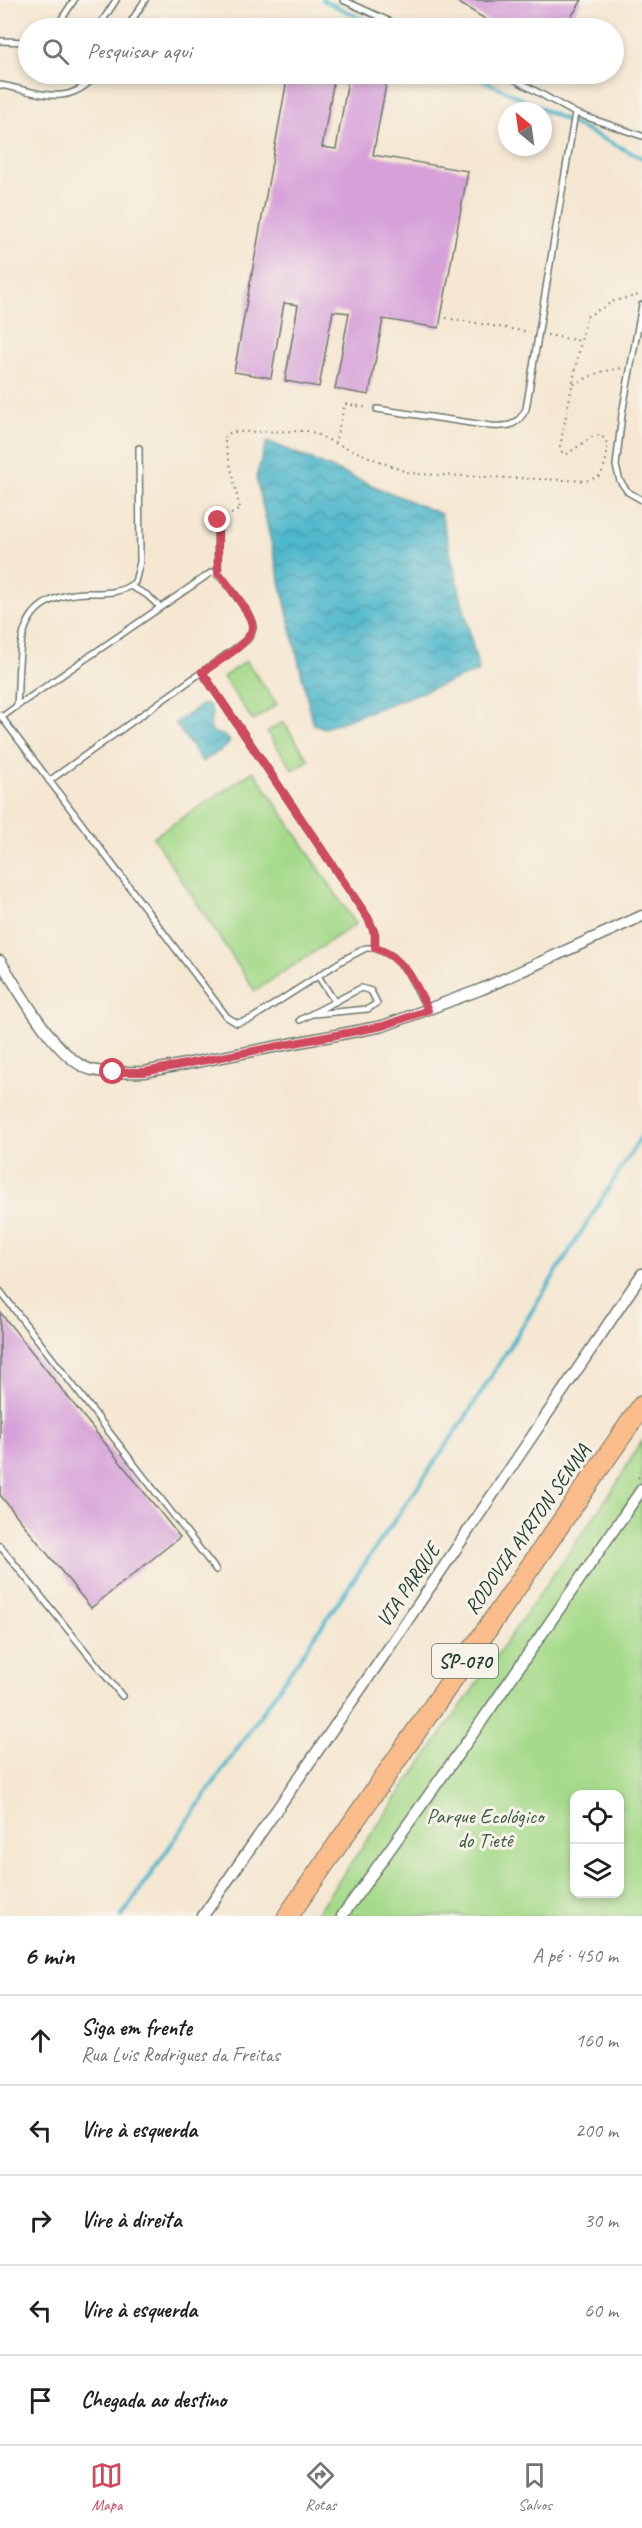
<!DOCTYPE html>
<html lang="pt">
<head>
<meta charset="utf-8">
<style>
	:root { --surface:#fff; --page:#f2f2f2; --text:#202124; --muted:#757577; --line:#e0e0e0; --accent:#d1495b }
	body { margin:0; font-family:Caveat,sans-serif; background:var(--page); color:var(--text) }
	.controls { position:absolute; right:18px; bottom:18px; display:grid; overflow:hidden; border-radius:12px; box-shadow:0 3px 9px #0003 }
	.controls button { width:54px; height:54px; display:grid; place-items:center; padding:0; border:0; border-bottom:2px solid var(--line); background:var(--surface); color:var(--text); font:30px sans-serif }
	.compass { position:absolute; left:498px; top:102px; width:54px; height:54px; border-radius:50%; background:var(--surface); box-shadow:0 3px 9px #0003; rotate:331deg }
	.stop { position:absolute; width:18px; height:18px; margin:-14px; border:4px solid #d1495b; border-radius:50%; background:#fff }
	.stop.end { background:#d1495b; border-color:#fff; box-shadow:0 2px 6px #0008 }
	.list { margin:0; padding:0; list-style:none }
	h2 { display:flex; justify-content:space-between; align-items:center; height:78px; margin:0; padding:0 24px; font-size:26px }
	h2 small { font-size:20px; font-weight:400; color:var(--muted) }
	.list li { display:grid; grid-template-columns:39px 1fr auto; gap:18px; align-items:center; box-sizing:border-box; height:90px; padding:0 24px; border-top:2px solid var(--line) }
	.list b { display:block; font-size:22px; white-space:nowrap }
	.list p { margin:0; font-size:20px; white-space:nowrap; color:var(--muted) }
	.list em { font-size:20px; font-style:normal; color:var(--muted) }
	.icon { flex:none; width:33px; height:33px; fill:none; stroke:currentColor; stroke-width:2; stroke-linecap:round; stroke-linejoin:round }
	.map { position:relative; flex:none; width:642px; height:1916px; overflow:hidden }
	.search { position:absolute; background:var(--surface); box-shadow:0 3px 9px #0003; left:18px; right:18px; top:18px; height:66px; display:flex; align-items:center; gap:15px; box-sizing:border-box; padding:0 21px; border-radius:33px; color:var(--muted); font-size:22px }
	.sheet { height:528px; background:var(--surface) }
	nav { display:flex; justify-content:space-around; align-items:center; box-sizing:border-box; height:84px; border-top:2px solid var(--line); background:var(--surface); font-size:16px; color:var(--muted) }
	nav a { display:grid; justify-items:center; gap:3px }
	nav .on { color:var(--accent) }
	.map>svg:first-child { display:block }
	.green { fill:#a5da8a; stroke:#628c5f; stroke-width:1.5; fill-rule:evenodd }
	.water { fill:url(#water-waves); stroke:#367a80; stroke-width:1.5 }
	.lines { fill:none; stroke-linecap:round; stroke-linejoin:round }
	.stream { stroke:#4eb7cc; stroke-width:4 }
	.building { fill:#d6a0d9 }
	.lane-casing { stroke:#6a786b; stroke-width:8 }
	.street-casing { stroke:#6a786b; stroke-width:13 }
	.highway-casing { stroke:#6a786b; stroke-width:22 }
	.path { stroke:#6a786b; stroke-width:2; stroke-dasharray:1.5 4.5; stroke-linecap:butt }
	.lane { stroke:#fff; stroke-width:5 }
	.street { stroke:#fff; stroke-width:10 }
	.highway { stroke:#fabc8b; stroke-width:20 }
	.route { stroke:#d1495b; stroke-width:8 }
	.labels { text-anchor:middle; stroke-width:6; stroke-linejoin:round; paint-order:stroke }
	.shield { fill:#f7f3e8; stroke:#60746a; stroke-width:1.5 }
	.shield-label { font-size:20px; font-weight:bold; fill:#1f3d34 }
	.street-label { font-size:21px; fill:#1f3d34; stroke:#f7f3e8 }
	.park-label { font-size:21px; fill:#3a5c45; stroke:#f7f3e8 }
</style>
</head>
<body>
<div class="map">
<svg width="642" height="1916" viewBox="0 0 642 1916">
	<defs>
		<pattern id="water-waves" width="16" height="10" patternUnits="userSpaceOnUse" patternTransform="scale(1.5)"><rect width="16" height="10" fill="#4eb7cc"/><path d="M0 5q4-4 8 0t8 0" fill="none" stroke="#4096a6"/></pattern>
	</defs>
	<rect width="100%" height="100%" fill="#f7f3e8"/>
	<filter id="ink" filterUnits="userSpaceOnUse"><feTurbulence type="fractalNoise" baseFrequency=".0167" numOctaves="2"/><feDisplacementMap in="SourceGraphic" scale="12" xChannelSelector="R" yChannelSelector="G"/><feConvolveMatrix kernelMatrix="1 2 1 2 8 2 1 2 1" color-interpolation-filters="sRGB"/></filter>
	<filter id="wash" filterUnits="userSpaceOnUse"><feTurbulence type="fractalNoise" baseFrequency=".008" numOctaves="4" result="noise"/><feDisplacementMap in="SourceGraphic" scale="24" xChannelSelector="R" yChannelSelector="G"/><feGaussianBlur stdDeviation="1.35" result="paint"/><feColorMatrix in="noise" values="0 0 0 0 0 0 0 0 0 0 0 0 0 0 0 0 0 1.4 0 .05"/><feComposite in="paint" operator="in"/></filter>
	<g filter="url(#wash)">
		<rect width="100%" height="100%" fill="#f5e7d2"/>
		<path class="green" d="M246,661L277,704L253,721L223,677Z
			M283,722L309,760L293,770L267,732Z
			M254,771L356,924L255,991L153,837Z
			M642,1440V1916H314L614,1488ZM574,1794H620V1894H574Z"/>
		<path class="water" d="M267,441L441,514L479,671L325,728L313,724L256,477Z
			M208,704C213,710 213,717 210,724L212,732L225,736L230,741L226,747L202,762L175,723L201,705Z"/>
		<g class="lines">
			<path class="stream" d="M323,0L381,28
				M471,74L642,158
				M122,1916L465,1418L642,1135"/>
		</g>
		<g id="blocks">
			<path class="building" d="M454,0H582L564,28H500Z
				M288,74H335L322,147L336,149L349,74H388L373,155L468,171L439,328L383,319L369,395L335,389L349,313L333,311L319,387L285,381L298,305L284,303L271,378L234,372Z
				M0,1312L180,1537L91,1608L0,1495Z"/>
		</g>
	</g>
	<g filter="url(#ink)">
		<use href="#blocks" fill-opacity="0" stroke="#6a786b" stroke-width="1.5"/>
		<g class="lines">
			<g class="lane-casing">
				<path id="lane" d="M343,0L404,28
					M56,28L74,0
					M98,28L116,0
					M127,28L145,0
					M0,41L28,42
					M44,74L56,79L69,74
					M505,74L575,113L642,136
					M0,85C39,92 68,109 97,74
					M642,305L622,414L616,466L620,481L628,492L642,500
					M377,409L491,426C509,427 517,426 526,409L575,113
					M217,514L218,574
					M130,586L147,595L160,607
					M202,672L368,918L375,934V948
					M17,706L212,572C223,575 252,615 253,627C253,632 250,636 247,640L49,781
					M0,715L227,1017L237,1023L251,1019L343,960L366,948H375L392,956L407,971L428,1010
					M2,717L17,706C21,649 11,596 86,593C104,593 121,594 135,582L140,562L139,448
					M318,976L335,1002
					M300,1020L361,988L371,991L377,1003L368,1009L314,1014
					M0,1291L216,1570
					M0,1546L122,1696"/>
			</g>
			<g class="street-casing">
				<path id="street" d="M0,961C20,991 57,1061 92,1070C109,1074 127,1072 144,1072L383,1026L482,989L642,916
					M203,1916L382,1658L642,1274
					M342,1916L479,1725L642,1489"/>
			</g>
			<g class="highway-casing">
				<path id="highway" d="M288,1916L642,1406"/>
			</g>
			<path class="path" d="M446,318L529,332
				M547,335L581,341L586,317L614,301L639,295
				M574,384L600,372L622,368
				M335,443L406,472L417,474L586,481L600,476C605,466 610,450 605,439L600,435L592,437L567,454L562,452L560,446L581,341
				M226,517L240,509L224,437L231,432L310,431L335,443L345,404L369,408
				M638,1478L642,1472"/>
			<use href="#lane" class="lane"/>
			<use href="#street" class="street"/>
			<use href="#highway" class="highway"/>
		</g>
	</g>
	<g class="lines" filter="url(#ink)">
		<path class="route" d="M113,1072H144L383,1026L428,1010C417,985 403,956 375,948V934L368,918L202,672C215,663 254,642 252,626C252,613 230,589 223,578L218,574V520"/>
	</g>
	<g class="labels">
		<rect class="shield" x="432" y="1644" width="66" height="34" rx="4.5"/>
		<g class="shield-label">
			<text x="465" y="1668">SP-070</text>
		</g>
		<g class="street-label">
			<text transform="translate(527 1529) rotate(-55)" y="7">RODOVIA AYRTON SENNA</text>
			<text transform="translate(408 1585) rotate(-56)" y="7">VIA PARQUE</text>
		</g>
		<g class="park-label">
			<text x="485" y="1823">Parque Ecológico<tspan x="485" dy="24">do Tietê</tspan></text>
		</g>
	</g>
</svg>
<div class="controls">
<button><svg class="icon" aria-label="locate" viewBox="0 0 24 24"><circle cx="12" cy="12" r="6"/><path d="M12 2v4M12 18v4M2 12h4M18 12h4"/></svg></button>
<button><svg class="icon" aria-label="layers" viewBox="0 0 24 24"><path d="M12 4l9 5-9 5-9-5zM3 14l9 5 9-5"/></svg></button>
</div>
<svg class="compass" viewBox="-18 -18 36 36"><path d="M0-13l5 13h-10z" fill="#e53935"/><path d="M0 13l5-13h-10z" fill="#757577"/></svg>
<div class="stop" style="left:113px;top:1072px"></div>
<div class="stop end" style="left:218px;top:520px"></div>
<div class="search"><svg class="icon" aria-label="search" viewBox="0 0 24 24"><circle cx="10" cy="10" r="6"/><path d="M15 15l6 6"/></svg>Pesquisar aqui</div>
</div>
<section class="sheet">
<h2>6 min<small>A pé · 450 m</small></h2>
<ul class="list">
<li><svg class="icon" aria-label="ahead" viewBox="0 0 24 24"><path d="M12 20V5M6 11l6-6 6 6"/></svg><div><b>Siga em frente</b><p>Rua Luis Rodrigues da Freitas</p></div><em>160 m</em></li>
<li><svg class="icon" aria-label="left" viewBox="0 0 24 24"><path d="M17 20v-9H6M10 6l-5 5 5 5"/></svg><div><b>Vire à esquerda</b></div><em>200 m</em></li>
<li><svg class="icon" aria-label="right" viewBox="0 0 24 24"><path d="M7 20v-9h11M14 6l5 5-5 5"/></svg><div><b>Vire à direita</b></div><em>30 m</em></li>
<li><svg class="icon" aria-label="left" viewBox="0 0 24 24"><path d="M17 20v-9H6M10 6l-5 5 5 5"/></svg><div><b>Vire à esquerda</b></div><em>60 m</em></li>
<li><svg class="icon" aria-label="arrive" viewBox="0 0 24 24"><path d="M6 21V4h12l-3 4 3 4H6"/></svg><div><b>Chegada ao destino</b></div></li>
</ul>
</section>
<nav>
<a class="on"><svg class="icon" aria-label="map" viewBox="0 0 24 24"><path d="M3 6l6-2 6 2 6-2v14l-6 2-6-2-6 2zM9 4v14M15 6v14"/></svg>Mapa</a>
<a><svg class="icon" aria-label="directions" viewBox="0 0 24 24"><path d="M12 3l9 9-9 9-9-9zM9 14v-3h6M13 9l2 2-2 2"/></svg>Rotas</a>
<a><svg class="icon" aria-label="saved" viewBox="0 0 24 24"><path d="M7 4h10v16l-5-4-5 4z"/></svg>Salvos</a>
</nav>
</body>
</html>
